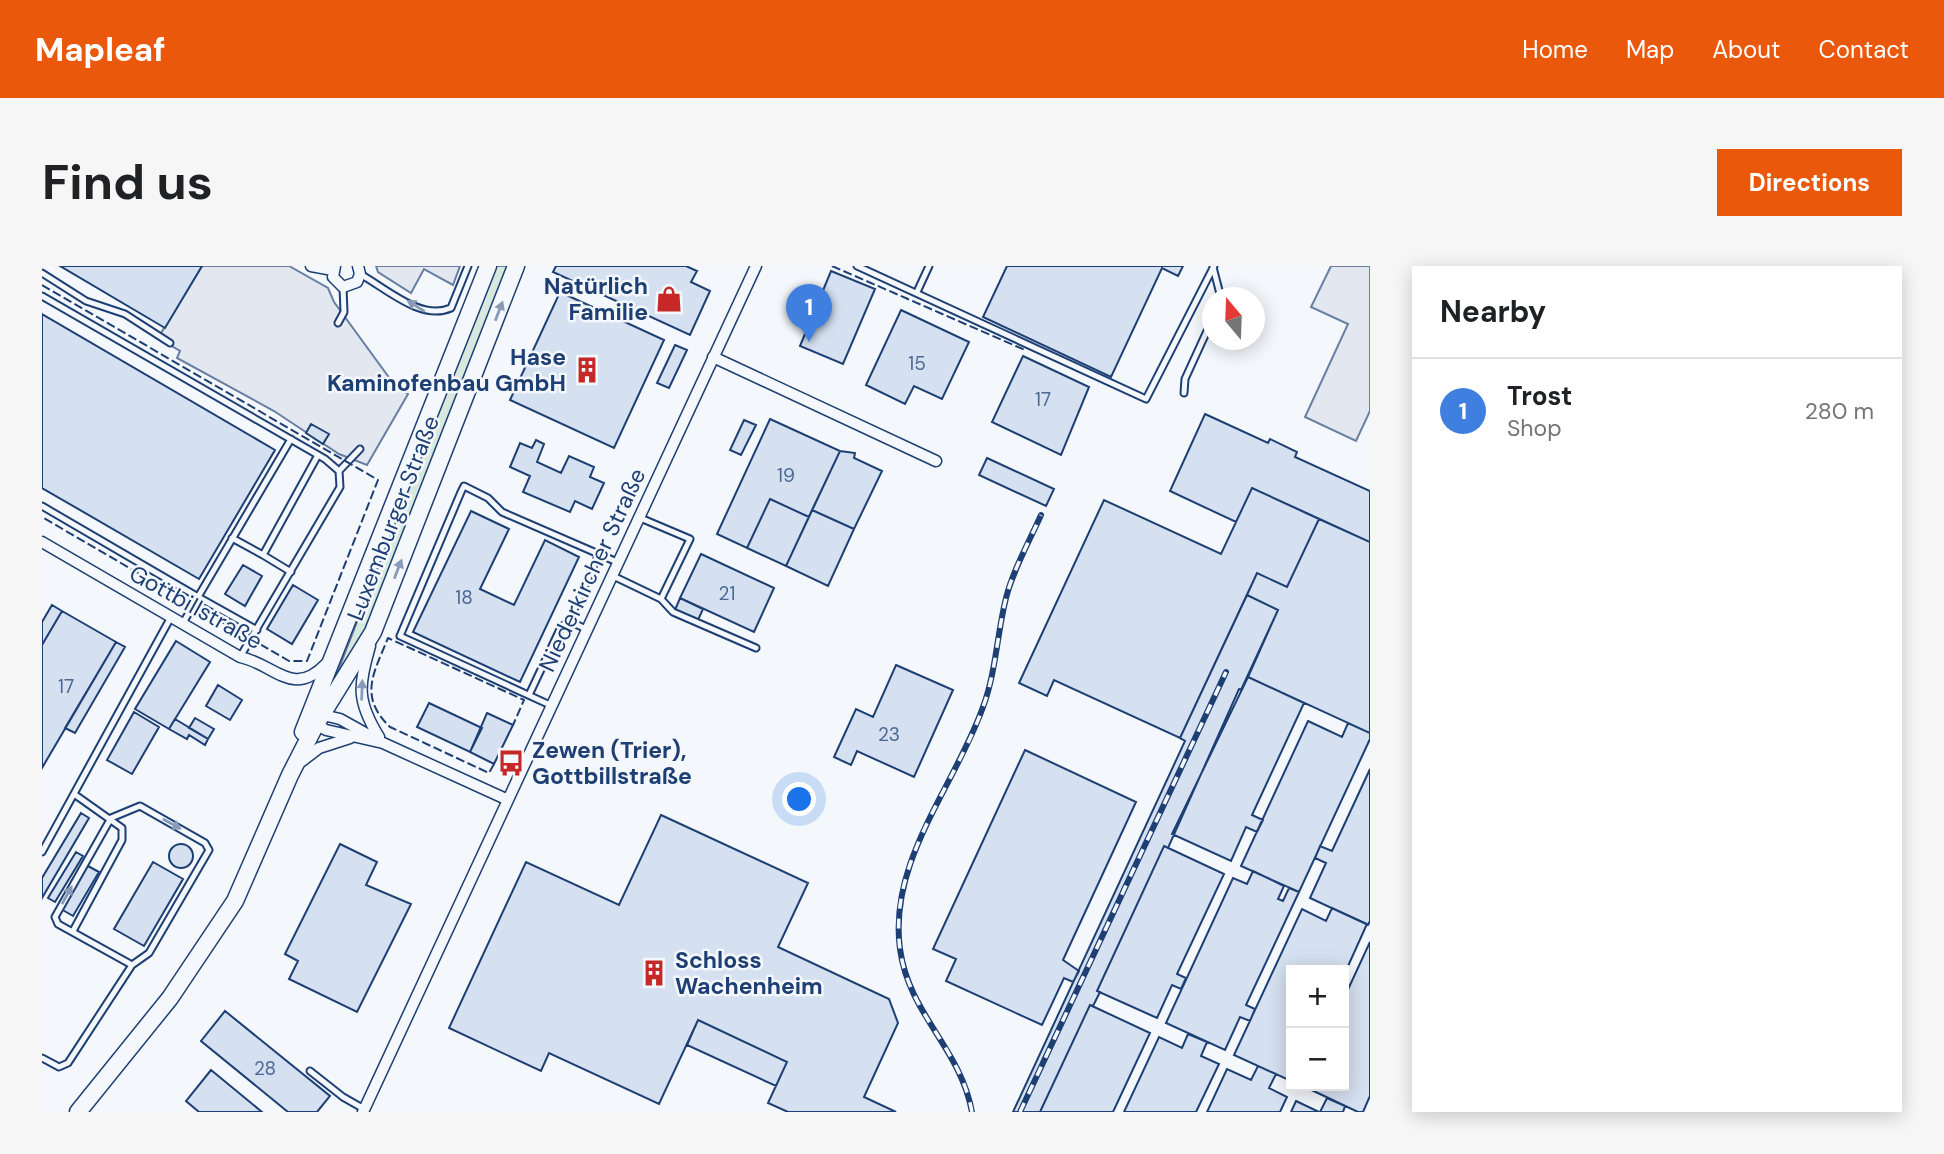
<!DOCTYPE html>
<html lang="en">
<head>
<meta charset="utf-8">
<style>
	:root { --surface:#fff; --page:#f6f6f6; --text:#202124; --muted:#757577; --line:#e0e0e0; --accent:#ea580c }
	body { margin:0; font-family:"DM Sans",sans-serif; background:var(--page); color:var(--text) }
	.controls { position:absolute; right:21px; bottom:21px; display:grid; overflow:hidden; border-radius:0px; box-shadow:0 4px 18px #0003 }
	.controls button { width:63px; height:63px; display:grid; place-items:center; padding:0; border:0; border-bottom:2px solid var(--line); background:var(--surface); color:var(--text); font:35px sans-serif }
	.compass { position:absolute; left:1160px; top:21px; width:63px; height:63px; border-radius:50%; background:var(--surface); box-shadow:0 4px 18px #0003; rotate:341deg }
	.you { position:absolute; left:758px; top:534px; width:24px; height:24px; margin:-18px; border:5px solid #fff; border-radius:50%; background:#1a73e8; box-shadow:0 0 0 10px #1a73e833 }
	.badge { display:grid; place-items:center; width:46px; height:46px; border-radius:50%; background:var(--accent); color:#fff; font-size:23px; font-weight:700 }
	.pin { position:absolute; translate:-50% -58px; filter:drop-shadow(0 2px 4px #0008) }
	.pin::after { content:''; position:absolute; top:37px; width:24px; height:21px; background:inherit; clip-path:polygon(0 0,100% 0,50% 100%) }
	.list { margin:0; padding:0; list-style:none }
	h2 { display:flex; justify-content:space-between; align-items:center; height:91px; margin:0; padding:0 28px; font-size:30px }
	h2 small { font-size:23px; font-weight:400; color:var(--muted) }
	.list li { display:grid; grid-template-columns:46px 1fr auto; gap:21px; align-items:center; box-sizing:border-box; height:105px; padding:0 28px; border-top:2px solid var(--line) }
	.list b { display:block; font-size:26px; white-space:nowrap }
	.list p { margin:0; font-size:23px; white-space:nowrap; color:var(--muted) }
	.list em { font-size:23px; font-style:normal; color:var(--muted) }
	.map { position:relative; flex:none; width:1328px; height:846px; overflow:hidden; border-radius:0px }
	header { display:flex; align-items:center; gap:42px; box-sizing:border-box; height:98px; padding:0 35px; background:var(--accent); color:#fff }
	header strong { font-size:33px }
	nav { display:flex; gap:38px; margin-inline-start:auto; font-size:24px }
	.intro { display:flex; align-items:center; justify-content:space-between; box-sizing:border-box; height:168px; padding:0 42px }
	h1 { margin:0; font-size:49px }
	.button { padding:18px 32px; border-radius:0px; background:var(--accent); color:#fff; font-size:24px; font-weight:700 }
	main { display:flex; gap:42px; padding:0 42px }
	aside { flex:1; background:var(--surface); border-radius:0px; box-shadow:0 4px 18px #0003 }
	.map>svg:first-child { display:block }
	.green { fill:#d7e8df; stroke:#687fa3; stroke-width:2 }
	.parking { fill:#e3e8f0; stroke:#687fa3; stroke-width:2 }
	.building { fill:#d5e0f0; stroke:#1d3f73; stroke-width:2 }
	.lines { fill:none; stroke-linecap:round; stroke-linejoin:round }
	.service-casing { stroke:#1d3f73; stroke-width:9 }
	.minor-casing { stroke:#1d3f73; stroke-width:13 }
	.primary-casing { stroke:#1d3f73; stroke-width:19 }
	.service { stroke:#f4f7fb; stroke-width:5 }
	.minor { stroke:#f4f7fb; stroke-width:10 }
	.primary { stroke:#f4f7fb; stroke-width:16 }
	.rail-casing { stroke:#1d3f73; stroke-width:6 }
	.rail { stroke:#f4f7fb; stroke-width:3.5; stroke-dasharray:10; stroke-linecap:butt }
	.fence { stroke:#1d3f73; stroke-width:2; stroke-dasharray:9 3.5; stroke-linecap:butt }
	.oneway { fill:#889bb7 }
	.labels { text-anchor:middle; stroke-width:5; stroke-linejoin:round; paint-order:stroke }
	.number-label { font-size:19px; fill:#4b6792 }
	.poi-label { font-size:23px; font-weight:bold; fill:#1d3f73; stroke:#f4f7fb; text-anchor:end }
	.street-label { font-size:23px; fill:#1d3f73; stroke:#f4f7fb }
</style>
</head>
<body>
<header>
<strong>Mapleaf</strong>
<nav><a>Home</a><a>Map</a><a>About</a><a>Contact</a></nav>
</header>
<div class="intro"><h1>Find us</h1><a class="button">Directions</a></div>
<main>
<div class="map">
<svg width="1328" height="846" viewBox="0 0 1328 846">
	<rect width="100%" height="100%" fill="#f4f7fb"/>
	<path class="green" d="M453,0H466L319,378L289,423Z"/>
	<path class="parking" d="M160,0H247L286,22L292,36L354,121L366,128L325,199L297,188L232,145L135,92L138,85L116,72Z
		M334,0H418L411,19L382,3L369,27L336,6Z
		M1289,0H1328V145L1314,175L1263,151L1306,58L1269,41Z"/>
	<path class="building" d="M18,0H160L123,62Z
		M514,0H644L655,5L649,16L668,25L648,69L511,6Z
		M965,0H1141L1136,10L1120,2L1069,111L941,51Z
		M789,5L833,23L801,98L758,80Z
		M518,26L622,74L572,182L468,134Z
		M859,44L927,76L900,133L872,120L863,138L824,119Z
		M0,48L233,184L157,313L0,222Z
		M633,79L645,84L627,122L615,117Z
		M981,90L1047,121L1019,189L950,156Z
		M1163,148L1226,177L1228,173L1255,186L1253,191L1328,225V276L1210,222L1194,256L1128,225Z
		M728,153L798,185L767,251L728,233L705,282L675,268Z
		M702,154L714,159L699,189L688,184Z
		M269,158L287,168L281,178L264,167Z
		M494,174L502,178L495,196L519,207L527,190L552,201L548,211L562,217L550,243L533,235L528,246L481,226L488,210L468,201L478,177L490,182Z
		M798,185L813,187L812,192L840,205L812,263L770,244Z
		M798,185L813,187L812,192L840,205L812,263L770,244Z
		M945,192L1012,223L1004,240L937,209Z
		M945,192L1012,223L1004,240L937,209Z
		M1210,222L1277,253L1245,321L1215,307L1138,472L1012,414L1005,430L977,417L1062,234L1179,288Z
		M728,233L767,251L744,300L705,282Z
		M728,233L767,251L744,300L705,282Z
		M770,244L812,263L786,320L744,300Z
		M770,244L812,263L786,320L744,300Z
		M429,245L467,263L438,323L472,339L503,274L537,291L478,416L371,366Z
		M1277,253L1328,276V467L1206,411L1236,344L1205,329L1215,307L1245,321Z
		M659,288L732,322L712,366L638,332Z
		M201,299L220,310L203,340L183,328Z
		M251,319L276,334L250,378L225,363Z
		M1205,329L1236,344L1199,424L1197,423L1126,582L1122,580L1055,725L1058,726L1051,740L1048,739L998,846H971L1143,475L1138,472Z
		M638,332L661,343L656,354L633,344Z
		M638,332L661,343L656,354L633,344Z
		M10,339L20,345L0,379V356Z
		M20,345L74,376L0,502V379Z
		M134,375L168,396L127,463L93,443Z
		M74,376L83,381L33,467L23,462Z
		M854,399L911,424L872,511L815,485L809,499L792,491L814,443L831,451Z
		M1206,411L1262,437L1210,549L1221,554L1215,566L1204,561L1189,595L1130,568Z
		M176,419L200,434L188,454L164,440Z
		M387,437L440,462L428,486L375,461Z
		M92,446L117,461L90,508L65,494Z
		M445,447L471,459L452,498L428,486Z
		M153,452L172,463L166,473L147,462Z
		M133,453L166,473L163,479L147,469L145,473L127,463Z
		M1266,455L1300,471L1306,457L1328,467V473L1257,626L1199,600Z
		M983,484L1094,536L1021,694L1037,705L1031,716L1022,712L1000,759L904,715L914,693L891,683Z
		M1328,503V655L1326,659L1268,632L1284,597L1273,592L1278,580L1290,585Z
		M39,547L47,552L0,632V612Z
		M619,549L766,617L736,681L847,733L856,757L822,831L854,846H746L726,837L745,796L656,754L617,838L507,787L499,805L407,762L484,596L577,639Z
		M127 590a12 12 0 1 1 24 0a12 12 0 1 1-24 0Z
		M298,578L335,596L324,619L369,638L315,746L247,713L256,695L243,688Z
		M298,578L335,596L324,619L369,638L315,746L247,713L256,695L243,688Z
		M1122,580L1182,608L1135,708L1144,712L1139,723L1130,719L1115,752L1055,725Z
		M34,586L41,590L13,636L6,632Z
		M111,596L141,613L102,680L72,663Z
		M44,599L57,606L31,650L19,643Z
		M1211,605L1242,620L1236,633L1241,635L1247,622L1257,626L1204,739L1213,743L1208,755L1198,751L1183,784L1124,757L1191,612L1205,618Z
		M1290,642L1325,658L1302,709V704H1249V815L1192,789L1260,643L1284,655Z
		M1328,676V830L1321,846H1316L1261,820H1302V732Z
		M1048,739L1108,767L1071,846H998Z
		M183,745L288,830L275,846H246L159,775Z
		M656,754L745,796L734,820L645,779Z
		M1146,768L1165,776L1159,790L1177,798L1154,846H1082L1117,771L1140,782Z
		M1216,800L1234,808L1227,822L1245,831L1238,846H1165L1185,803L1209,814Z
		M169,804L220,846H157L144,835Z
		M1285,832L1303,840L1301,846H1278Z
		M1254,835L1277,846H1249Z"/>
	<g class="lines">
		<g class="service-casing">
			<path id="service" d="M815,0L1104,133L1172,0
				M1171,1L1179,32
				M0,7L44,35L83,48L128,77
				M318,8C345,23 379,55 409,42L426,0
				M875,26L887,0
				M0,30L283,193L297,205L298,221L198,391
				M296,57L302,46L301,21
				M1142,127L1143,113L1170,54
				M297,205L318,183
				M0,240L156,331L141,357
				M596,251L648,273L619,333
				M190,272L221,289
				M249,306L221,289L276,189
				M569,309L619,333L631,346L714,382
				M527,355L557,288
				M215,364L156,331L249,173
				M487,429L519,361L527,355L544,363
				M508,439L358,370L419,226L422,220L446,232L460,246L575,296
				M0,586L129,351
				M31,665L80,574V562L32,528
				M0,792L17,801L26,797L90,699L107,687L167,584L163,577L98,540L69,552L13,651L16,658L90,699
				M268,805L301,831L322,843"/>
		</g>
		<g class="minor-casing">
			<path id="minor" d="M269,0L291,4
				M293,0L291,11L301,21L315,16L318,8L316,0
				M671,91L894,195
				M0,276L198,391C233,398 250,433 284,398
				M328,380C317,420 314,434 337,471
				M277,448L298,453L341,477L464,533
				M272,457L284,464L341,477
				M260,495L277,482L308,472
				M321,846L714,0"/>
		</g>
		<g class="primary-casing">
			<path id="primary" d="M261,466L446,0
				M36,846L128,732L193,635L248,509L274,458L331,366L474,0"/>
		</g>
		<use href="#service" class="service"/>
		<use href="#minor" class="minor"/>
		<use href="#primary" class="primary"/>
		<g class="rail-casing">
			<path id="rail" d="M930,846C918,781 867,749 858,683C846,595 913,520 941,441C954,406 955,368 964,332C971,304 987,276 999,249
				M978,846L1184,406"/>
		</g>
		<use href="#rail" class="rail"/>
		<path class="fence" d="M790,0L983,84
			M0,19L336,214L265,395H247L0,251
			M452,498L447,507L348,461C316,430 332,407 346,372L482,434L471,459"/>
	</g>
	<defs><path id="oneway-solid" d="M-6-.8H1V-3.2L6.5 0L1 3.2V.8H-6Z" transform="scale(1.75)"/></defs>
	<g class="oneway">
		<use href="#oneway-solid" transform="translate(374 40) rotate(-148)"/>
		<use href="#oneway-solid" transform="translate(457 45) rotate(-69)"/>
		<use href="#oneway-solid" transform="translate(356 303) rotate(-69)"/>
		<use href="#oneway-solid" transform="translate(320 424) rotate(-88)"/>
		<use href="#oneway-solid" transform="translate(130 558) rotate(29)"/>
		<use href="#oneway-solid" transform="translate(25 629) rotate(-61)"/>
	</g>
	<defs>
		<g id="shop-bare" transform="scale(2.1)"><path d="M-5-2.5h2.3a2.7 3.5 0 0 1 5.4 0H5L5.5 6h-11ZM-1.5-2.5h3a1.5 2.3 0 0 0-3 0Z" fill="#c62828" stroke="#f4f7fb" stroke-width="2.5" paint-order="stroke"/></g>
		<g id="building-bare" transform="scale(2.1)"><path d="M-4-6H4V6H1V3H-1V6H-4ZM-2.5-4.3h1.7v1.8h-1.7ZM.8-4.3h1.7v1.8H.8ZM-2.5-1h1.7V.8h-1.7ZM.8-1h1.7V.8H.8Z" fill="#c62828" stroke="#f4f7fb" stroke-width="2.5" paint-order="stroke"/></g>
		<g id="bus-bare" transform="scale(2.1)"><path d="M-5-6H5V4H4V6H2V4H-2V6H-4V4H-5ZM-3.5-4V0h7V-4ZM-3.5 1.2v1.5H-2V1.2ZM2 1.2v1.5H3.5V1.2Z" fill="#c62828" stroke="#f4f7fb" stroke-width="2.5" paint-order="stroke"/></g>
	</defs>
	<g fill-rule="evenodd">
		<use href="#shop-bare" x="627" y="33"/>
		<use href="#building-bare" x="545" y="104"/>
		<use href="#bus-bare" x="469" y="497"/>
		<use href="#building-bare" x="612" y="707"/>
	</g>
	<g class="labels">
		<g class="number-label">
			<text x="875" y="104">15</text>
			<text x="1001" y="140">17</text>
			<text x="744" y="216">19</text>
			<text x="685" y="334">21</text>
			<text x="422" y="338">18</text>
			<text x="24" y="427">17</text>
			<text x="847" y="475">23</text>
			<text x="223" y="809">28</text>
		</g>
		<g class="poi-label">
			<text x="606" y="28">Natürlich<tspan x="606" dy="26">Familie</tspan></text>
			<text x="524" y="99">Hase<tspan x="524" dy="26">Kaminofenbau GmbH</tspan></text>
			<text x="490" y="492" text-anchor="start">Zewen (Trier),<tspan x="490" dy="26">Gottbillstraße</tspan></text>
			<text x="633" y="702" text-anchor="start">Schloss<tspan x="633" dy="26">Wachenheim</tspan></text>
		</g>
		<g class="street-label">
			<text transform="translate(351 252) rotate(-69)" y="8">Luxemburger Straße</text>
			<text transform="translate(550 304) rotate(-65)" y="8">Niederkircher Straße</text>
			<text transform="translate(154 341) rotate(29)" y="8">Gottbillstraße</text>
		</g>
	</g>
</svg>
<div class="controls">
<button>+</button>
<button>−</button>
</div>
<svg class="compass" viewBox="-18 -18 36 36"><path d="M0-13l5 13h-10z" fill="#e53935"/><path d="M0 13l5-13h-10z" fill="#757577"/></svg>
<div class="you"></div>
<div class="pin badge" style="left:767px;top:76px;background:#3f7fe0">1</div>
</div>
<aside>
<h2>Nearby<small></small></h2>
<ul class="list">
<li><span class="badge" style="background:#3f7fe0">1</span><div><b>Trost</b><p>Shop</p></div><em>280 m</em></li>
</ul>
</aside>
</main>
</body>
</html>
